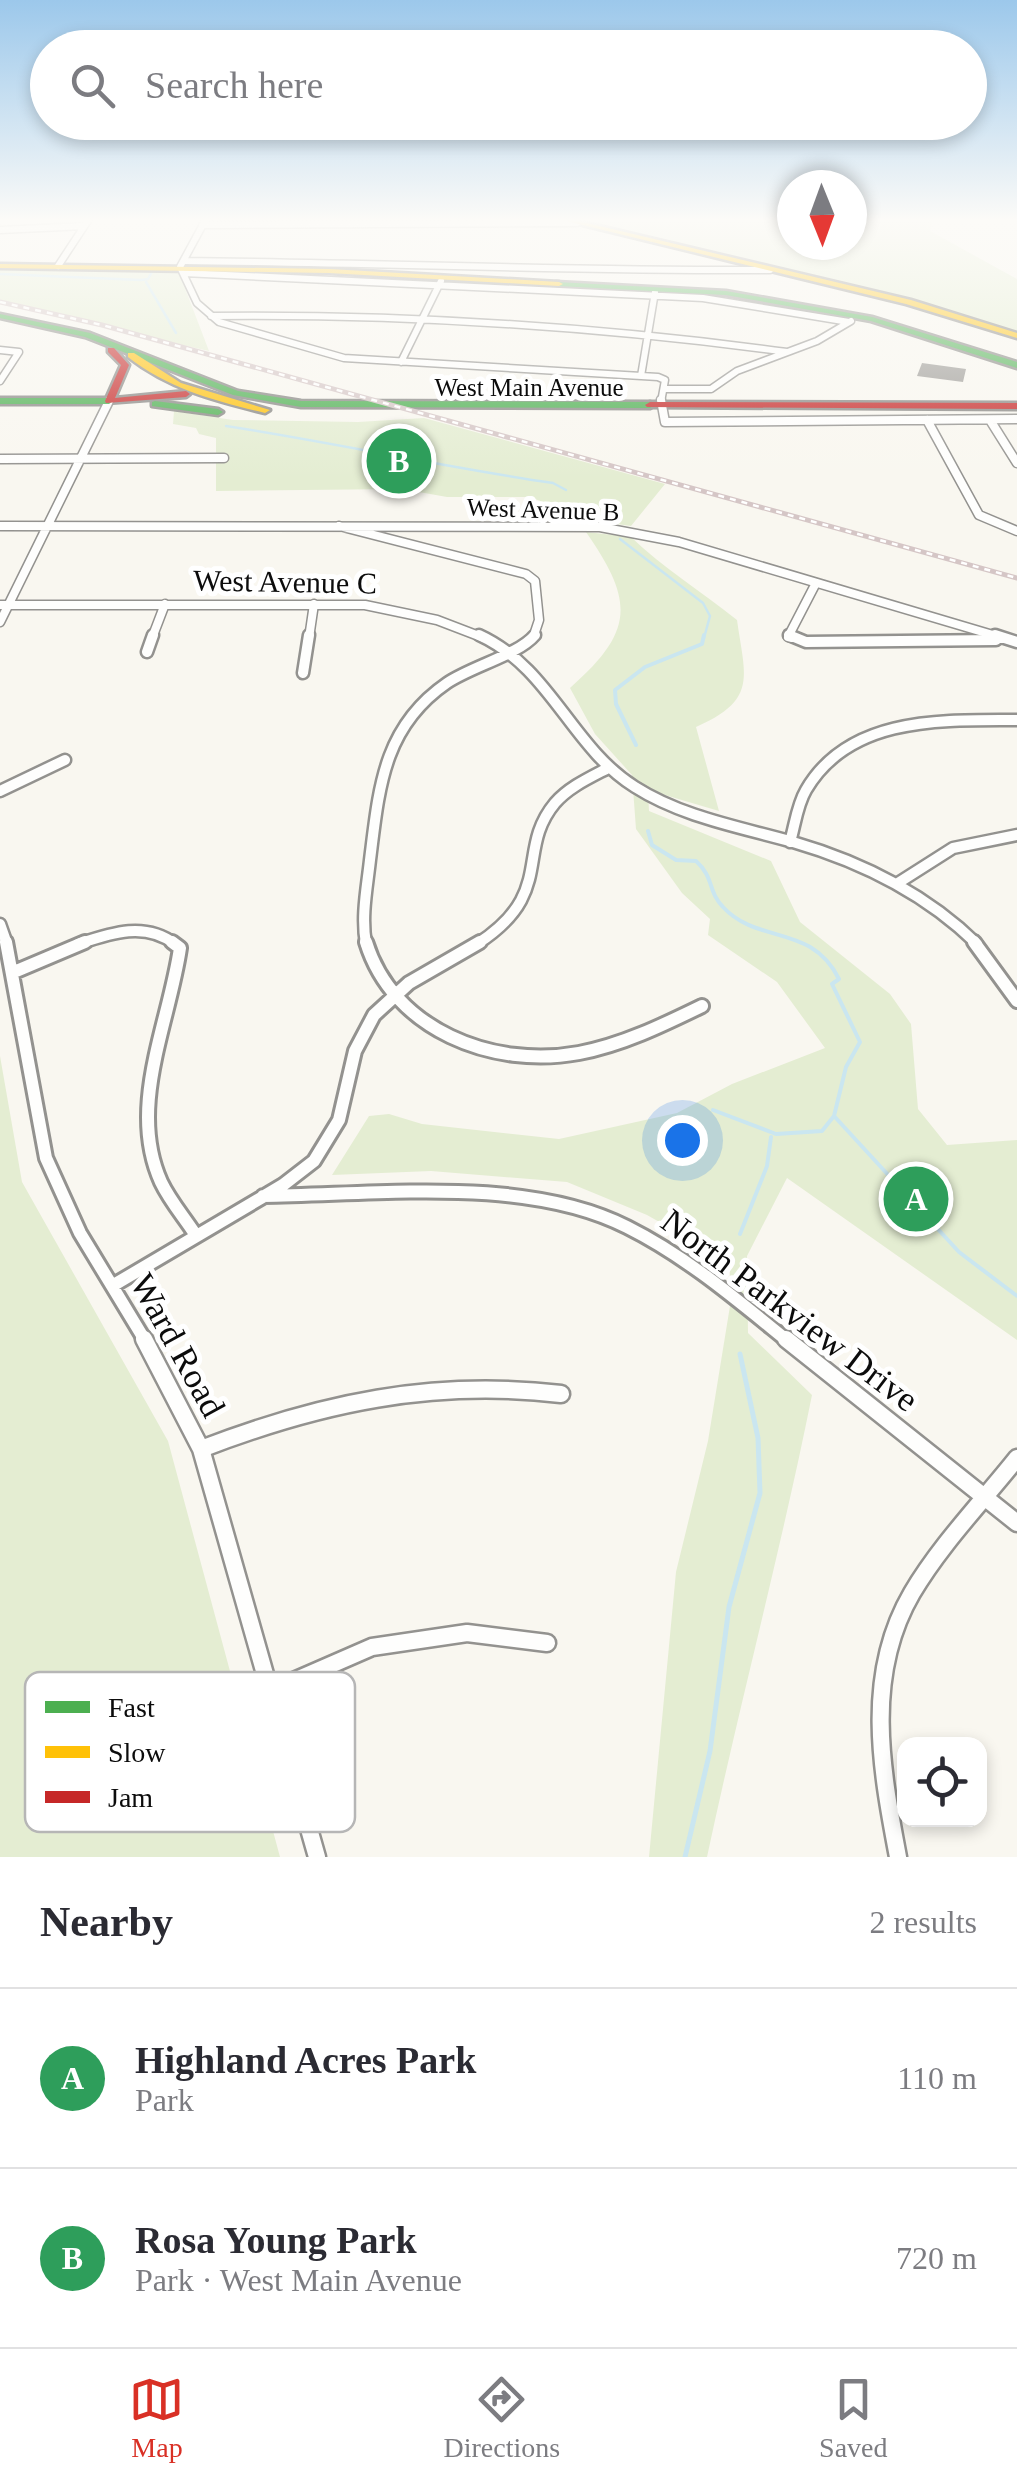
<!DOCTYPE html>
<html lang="en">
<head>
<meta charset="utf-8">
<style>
	:root { --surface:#fff; --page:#f2f2f3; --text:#2b2b33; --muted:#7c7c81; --line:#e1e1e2; --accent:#d93025 }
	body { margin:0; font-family:Georgia,serif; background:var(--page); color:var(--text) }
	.controls { position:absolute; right:30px; bottom:30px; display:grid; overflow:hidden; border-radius:20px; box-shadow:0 5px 15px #0003 }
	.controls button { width:90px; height:90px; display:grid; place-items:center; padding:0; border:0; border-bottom:2px solid var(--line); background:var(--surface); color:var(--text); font:50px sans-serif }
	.compass { position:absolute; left:777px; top:170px; width:90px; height:90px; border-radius:50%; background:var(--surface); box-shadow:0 5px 15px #0003; rotate:179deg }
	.you { position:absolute; left:682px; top:1140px; width:35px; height:35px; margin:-25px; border:8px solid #fff; border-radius:50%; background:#1a73e8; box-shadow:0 0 0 15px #1a73e833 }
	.badge { display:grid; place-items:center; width:65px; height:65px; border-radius:50%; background:var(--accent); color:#fff; font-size:32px; font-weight:700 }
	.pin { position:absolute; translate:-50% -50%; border:5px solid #fff; box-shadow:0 2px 10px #0006 }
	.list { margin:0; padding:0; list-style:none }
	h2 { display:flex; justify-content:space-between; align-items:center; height:130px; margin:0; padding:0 40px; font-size:42px }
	h2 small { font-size:32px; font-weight:400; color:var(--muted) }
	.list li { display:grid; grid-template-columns:65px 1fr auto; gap:30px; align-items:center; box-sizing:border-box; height:180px; padding:0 40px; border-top:2px solid var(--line) }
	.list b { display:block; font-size:38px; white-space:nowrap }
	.list p { margin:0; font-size:32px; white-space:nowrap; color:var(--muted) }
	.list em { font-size:32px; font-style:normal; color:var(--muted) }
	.icon { flex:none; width:55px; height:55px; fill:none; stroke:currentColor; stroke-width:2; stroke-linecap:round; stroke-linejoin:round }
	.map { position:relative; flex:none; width:1017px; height:1857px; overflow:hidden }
	.search { position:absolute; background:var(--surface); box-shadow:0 5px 15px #0003; left:30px; right:30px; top:30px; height:110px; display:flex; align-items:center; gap:25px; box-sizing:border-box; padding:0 35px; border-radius:55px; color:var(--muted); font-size:38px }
	.sheet { height:490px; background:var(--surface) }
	nav { display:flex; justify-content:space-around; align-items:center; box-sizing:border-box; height:140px; border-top:2px solid var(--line); background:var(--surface); font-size:28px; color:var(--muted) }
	nav a { display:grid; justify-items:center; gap:5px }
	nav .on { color:var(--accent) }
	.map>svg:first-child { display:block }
	.green { fill:#e4edd2 }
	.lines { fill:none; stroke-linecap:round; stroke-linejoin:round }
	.stream-far2 { stroke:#cae6f0; stroke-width:2.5 }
	.stream-far1 { stroke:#cae6f0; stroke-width:4 }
	.stream { stroke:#cae6f0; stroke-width:5 }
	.building { fill:#9c9a96 }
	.street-far4-casing { stroke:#93928f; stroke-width:9 }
	.street-far3-casing { stroke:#93928f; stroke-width:11 }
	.street-far2-casing { stroke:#93928f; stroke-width:15 }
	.street-far1-casing { stroke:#93928f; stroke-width:18 }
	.street-casing { stroke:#93928f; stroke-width:21 }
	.fast-casing { stroke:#898885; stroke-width:5 }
	.slow-casing { stroke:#898885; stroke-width:5 }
	.jam-casing { stroke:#898885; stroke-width:5 }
	.street-far4 { stroke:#fefefd; stroke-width:6 }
	.street-far3 { stroke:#fefefd; stroke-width:8 }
	.street-far2 { stroke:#fefefd; stroke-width:10 }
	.street-far1 { stroke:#fefefd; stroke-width:12 }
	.street { stroke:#fefefd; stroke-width:16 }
	.fast { fill:#4caf50; fill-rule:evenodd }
	.slow { fill:#ffc107; fill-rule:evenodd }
	.jam { fill:#c62828; fill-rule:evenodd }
	.rail-casing { stroke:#d5c6c6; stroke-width:5 }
	.rail { stroke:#fff; stroke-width:2.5; stroke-dasharray:6; stroke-linecap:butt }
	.labels { text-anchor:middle; stroke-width:10; stroke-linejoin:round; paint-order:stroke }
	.far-street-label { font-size:25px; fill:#0c0c0c; stroke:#fff }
	.street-label { font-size:30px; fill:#0c0c0c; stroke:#fff }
	.near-street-label { font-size:35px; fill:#0c0c0c; stroke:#fff }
	.key { fill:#fff; stroke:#b6b6b6; stroke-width:2.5 }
	.key-label { font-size:28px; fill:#0c0c0c }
</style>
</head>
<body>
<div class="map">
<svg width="1017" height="1857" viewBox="0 0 1017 1857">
	<rect width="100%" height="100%" fill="#f9f7f0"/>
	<path class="green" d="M570,219H792V245H852V219H933L930,231L1017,279V332L892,296Z
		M0,270H178L209,351L0,304Z
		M174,411L233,420L358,422L424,418L665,484L631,526L588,520L530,497H447L402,489L216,491V438L199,434L196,428L173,424Z
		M586,532L631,537C663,568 701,591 737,620C745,677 758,700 696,727L719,811L648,790L649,811L771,861L800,922L890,994L911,1024L918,1109L947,1145L1017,1140V1340L787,1178L747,1256L748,1333L812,1395C781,1550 740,1702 707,1857H649L676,1572L708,1441L730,1306V1262L647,1215L567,1182L431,1171L332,1175L369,1116L389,1114L422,1124L559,1139L677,1113L732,1084L825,1048L777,982L708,935L710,919L682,893L636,829L632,775L595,734L570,688C635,631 634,601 586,532Z
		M0,1056L22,1182L168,1441L280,1857H0Z"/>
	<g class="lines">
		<path class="stream-far2" d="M0,274L141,280L148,279L153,270
			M146,282L176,333
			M226,426C336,443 443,467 553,483L566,490
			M620,539L703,603L710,616L704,638"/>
		<path class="stream-far1" d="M636,745L616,704L615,690L645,667L702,644L704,635
			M648,831L652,845L676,860L696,861C714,877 708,892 723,907C758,945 811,923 839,979L832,984L860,1042L846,1067L834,1116L959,1252L1017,1296
			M713,1110L776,1134L822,1131L834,1116
			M740,1234L767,1166L771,1137"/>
		<path class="stream" d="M685,1857L710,1751L729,1607L760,1493L758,1438L740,1354"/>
	</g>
	<path class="building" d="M922,363L966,369L963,382L917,376Z"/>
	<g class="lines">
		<g class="street-far4-casing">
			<path id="street-far4" d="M206,219L180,267L197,303L219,322L344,358L658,377L665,380L661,402
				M204,225L577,223
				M0,230L84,226
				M186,261C381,263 575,271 770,270
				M58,266L89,219
				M184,273L703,298L849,322
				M211,316C403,314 596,326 787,352
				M0,350L19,352L0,381
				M401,362L441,281
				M641,376L655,292
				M664,389H711L737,371L817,341L851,321"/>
		</g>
		<g class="street-far3-casing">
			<path id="street-far3" d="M661,400L665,422L1017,419
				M927,420L979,515L1017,531
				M990,420L1017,463
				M0,459L224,458
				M0,526L600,527L679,542L1003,638
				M339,526L526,574L535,581L539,620L533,638
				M0,605H365L437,620L484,638
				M0,622L109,401
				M152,638L165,604
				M309,638L314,604
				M792,638L788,637L816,583"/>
		</g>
		<g class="street-far2-casing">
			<path id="street-far2" d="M479,635C551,668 571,747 635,787C682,817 740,827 793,842C862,862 925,893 977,944
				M789,635L806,642L996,640
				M995,635L1017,642
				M147,652L153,635
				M303,673L309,635
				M0,791L65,760
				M790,842C795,825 797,805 806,790C849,716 942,720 1017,720
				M898,883L953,848L1017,835
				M0,924L7,944
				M78,944C111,933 145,921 175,944
				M366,944C361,916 367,888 370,860C379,788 383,727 447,683C472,666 518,655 535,635
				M477,944C556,893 515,851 555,803C569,787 589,778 608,768"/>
		</g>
		<g class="street-far1-casing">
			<path id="street-far1" d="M6,942L46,1158L80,1233L146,1342
				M172,942L180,948C169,1024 127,1107 161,1182C170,1201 184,1217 195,1234
				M366,942C393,1030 493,1069 579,1053C622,1045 663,1025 702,1006
				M974,942L1017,1001
				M14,972L85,942
				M263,1196C375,1195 525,1175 627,1227C687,1257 737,1300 789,1342
				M112,1286L283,1185L314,1161L339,1120L355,1051L374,1015L409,983L480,942"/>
		</g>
		<g class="street-casing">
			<path id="street" d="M144,1339L201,1449L317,1857
				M786,1339L1017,1523
				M201,1449C320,1403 433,1379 561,1394
				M271,1691L372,1647L467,1633L547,1643
				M898,1857C881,1768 864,1675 912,1593C941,1544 982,1502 1017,1458"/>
		</g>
		<g class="fast-casing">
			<path id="fast" d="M556,282L726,291L872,317L1017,362V368L871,321L726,295L559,286Z
				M0,314L90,333L238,391L301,401L650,402L655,405L650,408L301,407L233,395L85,337L0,318Z
				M0,398H109L113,401L109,404H0Z
				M155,401L218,409L223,412L218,415L152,406V402Z"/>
		</g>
		<g class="slow-casing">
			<path id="slow" d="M558,219H570L911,300L1017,333V338L906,304Z
				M0,264L329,269L559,282L563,284L559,286L329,273L0,268Z
				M128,353H134L181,383L270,410L265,413C215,401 169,389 128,357Z"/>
		</g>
		<g class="jam-casing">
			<path id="jam" d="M108,348H114L129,365L115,398L186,391L190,394L186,397L106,403L105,401L121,365L108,352Z
				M650,402L1017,403V409L647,407L645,405Z"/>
		</g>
		<use href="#street-far4" class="street-far4"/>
		<use href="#street-far3" class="street-far3"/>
		<use href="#street-far2" class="street-far2"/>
		<use href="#street-far1" class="street-far1"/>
		<use href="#street" class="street"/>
		<use href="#fast" class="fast"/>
		<use href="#slow" class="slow"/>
		<use href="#jam" class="jam"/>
		<g class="rail-casing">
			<path id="rail" d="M0,302L102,325L1017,578"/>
		</g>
		<use href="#rail" class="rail"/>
	</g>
	<linearGradient id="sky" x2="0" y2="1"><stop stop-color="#9cc8eb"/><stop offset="0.46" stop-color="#fcfbf8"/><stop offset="1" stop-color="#fcfbf8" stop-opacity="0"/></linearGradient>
	<rect width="1017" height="479" fill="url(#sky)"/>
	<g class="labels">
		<g class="far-street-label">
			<text x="529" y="396">West Main Avenue</text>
			<text transform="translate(543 509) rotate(2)" y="9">West Avenue B</text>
		</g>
		<g class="street-label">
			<text transform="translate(285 582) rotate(1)" y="10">West Avenue C</text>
		</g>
		<g class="near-street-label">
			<text transform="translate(790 1310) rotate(37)" y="12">North Parkview Drive</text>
			<text transform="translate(178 1345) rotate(61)" y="12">Ward Road</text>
		</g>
	</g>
	<rect x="25" y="1672" width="330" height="160" rx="15" class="key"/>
	<rect x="45" y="1701" width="45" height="12" fill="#4caf50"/>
	<rect x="45" y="1746" width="45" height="12" fill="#ffc107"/>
	<rect x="45" y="1791" width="45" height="12" fill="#c62828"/>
	<g class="key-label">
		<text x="108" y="1717">Fast</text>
		<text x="108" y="1762">Slow</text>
		<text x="108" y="1807">Jam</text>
	</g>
</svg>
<div class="controls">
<button><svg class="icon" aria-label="locate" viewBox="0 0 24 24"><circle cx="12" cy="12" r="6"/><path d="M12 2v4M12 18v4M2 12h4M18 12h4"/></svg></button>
</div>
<svg class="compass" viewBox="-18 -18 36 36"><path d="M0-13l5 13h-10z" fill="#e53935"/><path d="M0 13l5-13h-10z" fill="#7c7c81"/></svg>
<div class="you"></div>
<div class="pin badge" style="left:916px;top:1199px;background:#2e9e5b">A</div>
<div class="pin badge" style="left:399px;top:461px;background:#2e9e5b">B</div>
<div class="search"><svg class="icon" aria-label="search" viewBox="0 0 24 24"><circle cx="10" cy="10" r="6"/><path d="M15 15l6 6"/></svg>Search here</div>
</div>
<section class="sheet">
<h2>Nearby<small>2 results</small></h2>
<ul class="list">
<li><span class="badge" style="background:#2e9e5b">A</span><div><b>Highland Acres Park</b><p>Park</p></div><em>110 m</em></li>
<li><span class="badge" style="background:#2e9e5b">B</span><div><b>Rosa Young Park</b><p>Park · West Main Avenue</p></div><em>720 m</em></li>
</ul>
</section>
<nav>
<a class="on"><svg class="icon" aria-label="map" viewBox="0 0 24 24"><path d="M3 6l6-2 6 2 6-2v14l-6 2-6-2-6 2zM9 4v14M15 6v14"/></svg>Map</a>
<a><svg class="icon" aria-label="directions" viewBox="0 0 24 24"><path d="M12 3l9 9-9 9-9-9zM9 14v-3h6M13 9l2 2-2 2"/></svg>Directions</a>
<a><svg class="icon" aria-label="saved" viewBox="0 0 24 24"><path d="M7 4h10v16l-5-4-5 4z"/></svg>Saved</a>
</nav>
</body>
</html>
